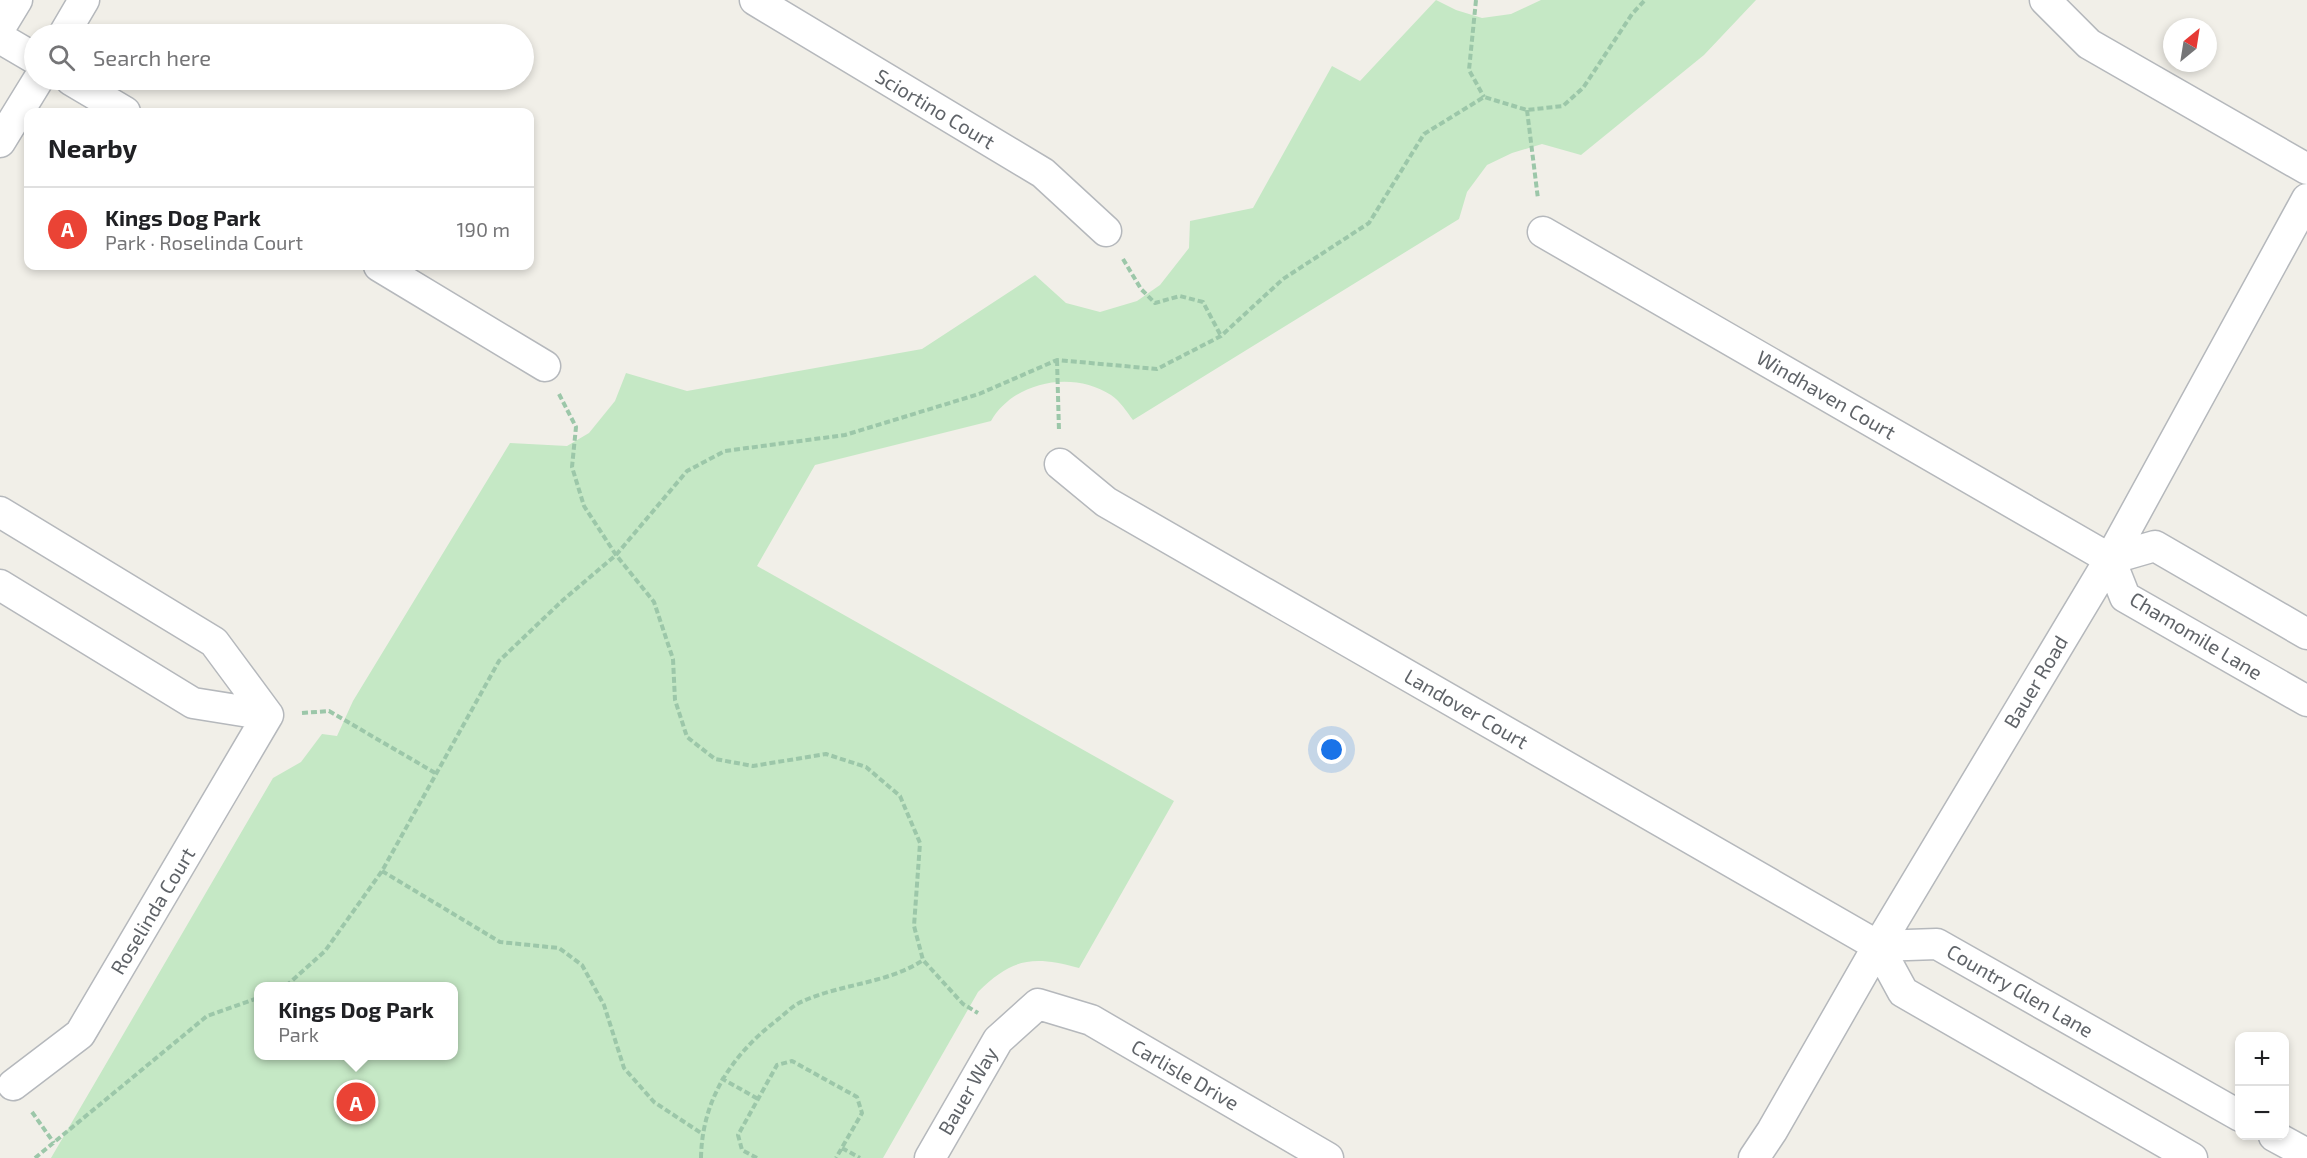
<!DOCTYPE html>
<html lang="en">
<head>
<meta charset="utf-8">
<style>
	:root { --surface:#fff; --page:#f2f2f2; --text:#202124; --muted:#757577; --line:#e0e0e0; --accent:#ea4335 }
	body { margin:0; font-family:"Exo 2",sans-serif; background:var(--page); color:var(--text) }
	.controls { position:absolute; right:18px; bottom:18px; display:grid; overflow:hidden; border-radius:12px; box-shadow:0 3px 9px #0003 }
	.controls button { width:54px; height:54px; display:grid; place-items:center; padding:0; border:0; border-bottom:2px solid var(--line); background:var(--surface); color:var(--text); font:30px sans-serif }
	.compass { position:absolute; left:2163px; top:18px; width:54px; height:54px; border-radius:50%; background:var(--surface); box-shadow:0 3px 9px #0003; rotate:30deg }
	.you { position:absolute; left:1332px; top:750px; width:21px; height:21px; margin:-15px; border:4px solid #fff; border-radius:50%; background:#1a73e8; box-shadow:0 0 0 9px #1a73e833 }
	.badge { display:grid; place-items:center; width:39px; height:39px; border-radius:50%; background:var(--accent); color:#fff; font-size:20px; font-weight:700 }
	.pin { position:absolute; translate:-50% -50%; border:3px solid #fff; box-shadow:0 2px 6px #0006 }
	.popup { position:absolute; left:254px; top:982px; width:204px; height:78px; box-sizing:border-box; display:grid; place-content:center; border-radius:12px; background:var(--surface); filter:drop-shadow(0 2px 4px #0005); font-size:20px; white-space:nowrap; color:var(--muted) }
	.popup b { font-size:22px; color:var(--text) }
	.popup::after { content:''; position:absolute; left:50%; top:100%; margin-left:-12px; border:12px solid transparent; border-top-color:var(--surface) }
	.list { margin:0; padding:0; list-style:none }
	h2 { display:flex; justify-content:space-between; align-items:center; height:78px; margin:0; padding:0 24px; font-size:26px }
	h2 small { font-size:20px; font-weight:400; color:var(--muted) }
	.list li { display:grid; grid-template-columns:39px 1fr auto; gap:18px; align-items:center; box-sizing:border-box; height:84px; padding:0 24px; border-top:2px solid var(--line) }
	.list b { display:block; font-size:22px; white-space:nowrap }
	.list p { margin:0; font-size:20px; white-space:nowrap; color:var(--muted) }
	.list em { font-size:20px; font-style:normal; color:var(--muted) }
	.icon { flex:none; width:33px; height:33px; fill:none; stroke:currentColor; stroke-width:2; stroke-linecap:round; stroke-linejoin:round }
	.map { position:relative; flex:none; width:2307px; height:1158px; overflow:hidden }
	.search { position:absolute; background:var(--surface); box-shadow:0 3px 9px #0003; left:24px; top:24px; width:510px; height:66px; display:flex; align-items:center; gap:15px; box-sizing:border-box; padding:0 21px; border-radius:33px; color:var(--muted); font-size:22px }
	.panel { position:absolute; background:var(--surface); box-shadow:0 3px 9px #0003; left:24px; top:108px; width:510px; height:162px; border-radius:12px }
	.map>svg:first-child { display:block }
	.green { fill:#c5e8c5; fill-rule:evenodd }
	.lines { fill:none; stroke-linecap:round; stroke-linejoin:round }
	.street-casing { stroke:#b5b8bc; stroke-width:33 }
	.path { stroke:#9cc7a9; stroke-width:4; stroke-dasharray:6 3; stroke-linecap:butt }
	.street { stroke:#fff; stroke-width:30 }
	.labels { text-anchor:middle; stroke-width:5; stroke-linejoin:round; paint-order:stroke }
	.street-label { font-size:20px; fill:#5f6368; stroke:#fff }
</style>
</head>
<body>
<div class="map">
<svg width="2307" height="1158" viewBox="0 0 2307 1158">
	<rect width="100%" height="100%" fill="#f1efe8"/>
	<path class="green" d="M1436,0L1456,10L1482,18L1511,14L1541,0H1756L1704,55L1581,155L1542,144L1512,153L1487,165L1467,192L1459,219L1133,420C1127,412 1120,401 1111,395C1073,370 1014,381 991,421L815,465L757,566L1174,801L1079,968C1034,956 1013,957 978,992L883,1158H51L273,778L301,762L322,734L337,736L353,701L510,443L567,446L589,433L615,401L626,373L687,391L922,349L1035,275L1066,303L1100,312L1137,301L1160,285L1189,248L1190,221L1253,208L1332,66L1360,81ZM258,986H454V1056H258Z"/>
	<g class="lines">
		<g class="street-casing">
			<path id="street" d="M755,0L1043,173L1106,231
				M2045,0L2089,44L2307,169
				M0,28L17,0
				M64,34L84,0
				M0,38L34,58
				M71,80L125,112
				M0,142L38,80
				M1543,232L2110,559
				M379,266L545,366
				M1060,464L1106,502L1878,946
				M0,512L214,642L268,715
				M2110,559L2125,597L2307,701
				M2110,559L2155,546L2307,634
				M0,585L193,703L268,715
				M1878,946L1937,944L2240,1116
				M1878,946L1903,992L2192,1158
				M13,1085L80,1034L268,715
				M2274,1136L2307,1154
				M930,1158L998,1040L1038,1004L1091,1020L1328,1158
				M1754,1158L1772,1131L1878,946L2110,559L2307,199"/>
		</g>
		<path class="path" d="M1476,0L1469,70L1484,97
			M1527,110L1538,199
			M1123,259L1141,289L1155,303L1180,296L1203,302L1221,336
			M1057,360L1059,431
			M559,394L576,427L572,467L584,506L616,555L654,602L673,659L675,700L687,737L715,759L753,766L826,754L866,767L900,796L920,843L914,926L923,960L963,1004L978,1013
			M302,713L329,711L437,774
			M382,871L500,942L559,948L582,965L604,1005L624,1068L654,1102L701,1133
			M286,986L325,951L382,871L499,661L563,600L616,555L687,471L725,451L845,435L979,394L1057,360L1157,369L1221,336L1283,279L1369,223L1424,134L1484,97L1527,110L1563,106L1583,88L1632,14L1645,0
			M721,1078L758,1099
			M32,1112L54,1143
			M842,1148L860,1158
			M35,1158L207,1016L258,998
			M701,1158C702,1099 732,1055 777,1020C784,1015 791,1007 799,1003C837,984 888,984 923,960
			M757,1158L742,1150L738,1135L777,1065L792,1061L857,1097L862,1113L836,1158"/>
		<use href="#street" class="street"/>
	</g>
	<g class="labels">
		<g class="street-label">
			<text transform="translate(935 109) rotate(31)" y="7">Sciortino Court</text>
			<text transform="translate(1826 395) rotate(30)" y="7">Windhaven Court</text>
			<text transform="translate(2196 636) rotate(31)" y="7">Chamomile Lane</text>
			<text transform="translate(2036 682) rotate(-59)" y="7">Bauer Road</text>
			<text transform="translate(1466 709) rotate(30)" y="7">Landover Court</text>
			<text transform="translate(153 911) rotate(-59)" y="7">Roselinda Court</text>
			<text transform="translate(2020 991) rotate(30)" y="7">Country Glen Lane</text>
			<text transform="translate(1185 1075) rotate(30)" y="7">Carlisle Drive</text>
			<text transform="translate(968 1091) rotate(-60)" y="7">Bauer Way</text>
		</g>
	</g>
</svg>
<div class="controls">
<button>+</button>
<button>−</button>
</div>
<svg class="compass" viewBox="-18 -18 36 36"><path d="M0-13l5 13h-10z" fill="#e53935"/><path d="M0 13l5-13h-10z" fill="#757577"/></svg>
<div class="you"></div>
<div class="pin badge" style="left:356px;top:1102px">A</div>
<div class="popup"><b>Kings Dog Park</b>Park</div>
<div class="search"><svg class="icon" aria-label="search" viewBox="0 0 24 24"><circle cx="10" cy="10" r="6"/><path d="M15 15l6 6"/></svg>Search here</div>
<section class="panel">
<h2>Nearby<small></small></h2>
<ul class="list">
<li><span class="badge">A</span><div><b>Kings Dog Park</b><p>Park · Roselinda Court</p></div><em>190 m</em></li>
</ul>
</section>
</div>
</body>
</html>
